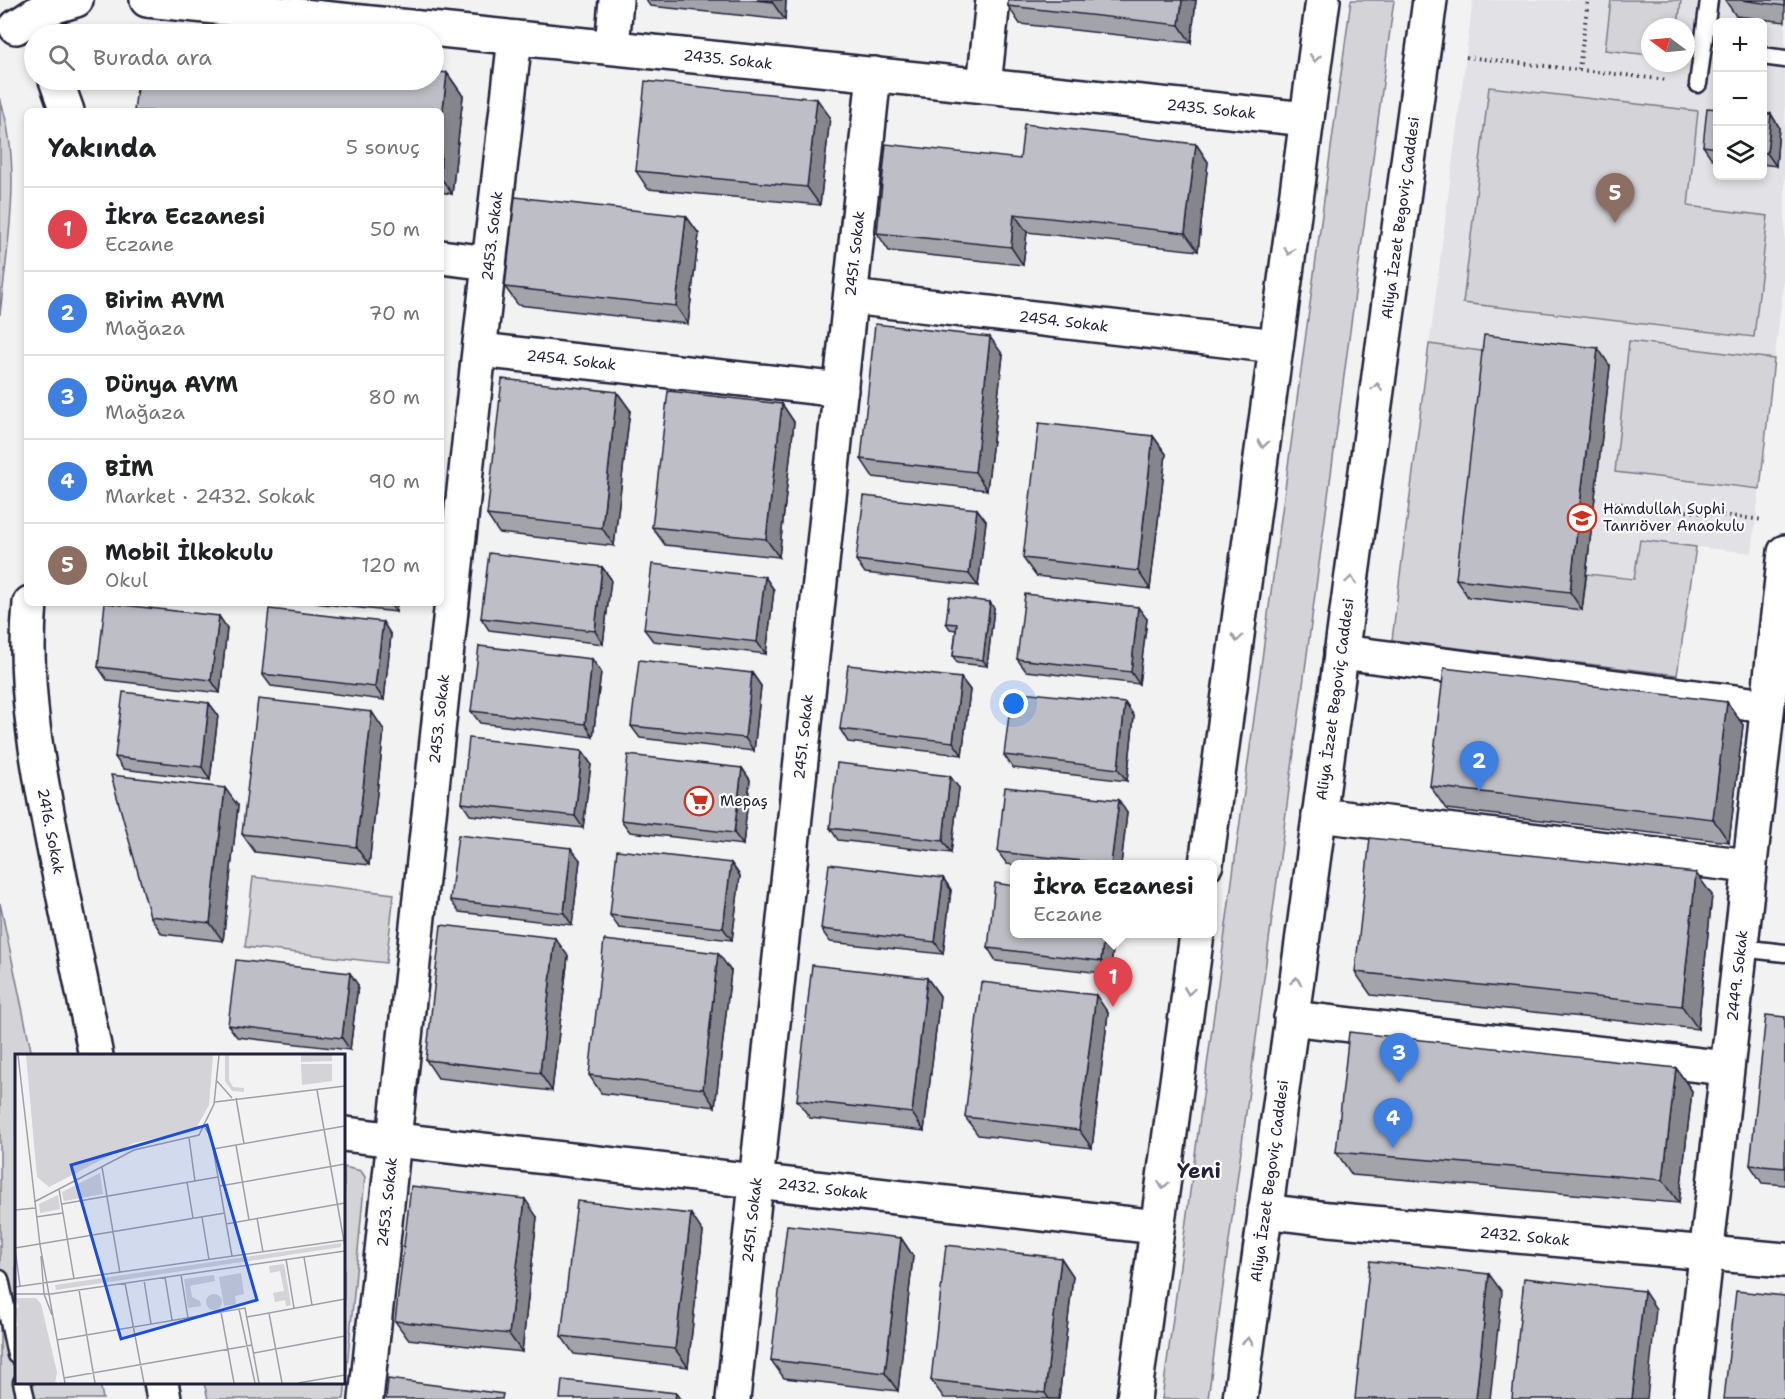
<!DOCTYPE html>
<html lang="tr">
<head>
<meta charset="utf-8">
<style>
	:root { --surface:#fff; --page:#f6f6f6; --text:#202124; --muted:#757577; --line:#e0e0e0; --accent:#0b8043 }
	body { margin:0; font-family:"Shantell Sans",sans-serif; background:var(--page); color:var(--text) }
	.controls { position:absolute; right:18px; top:18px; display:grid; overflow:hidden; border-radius:9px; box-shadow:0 3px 9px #0003 }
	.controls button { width:54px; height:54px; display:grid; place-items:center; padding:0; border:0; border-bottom:2px solid var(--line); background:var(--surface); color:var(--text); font:30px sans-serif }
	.compass { position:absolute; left:1641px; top:18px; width:54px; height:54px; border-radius:50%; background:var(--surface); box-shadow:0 3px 9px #0003; rotate:286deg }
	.you { position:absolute; left:1014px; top:704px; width:21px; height:21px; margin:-15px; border:4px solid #fff; border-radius:50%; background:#1a73e8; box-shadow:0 0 0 9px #1a73e833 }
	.badge { display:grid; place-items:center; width:39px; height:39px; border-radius:50%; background:var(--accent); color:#fff; font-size:20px; font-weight:700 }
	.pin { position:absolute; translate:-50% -50px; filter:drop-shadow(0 2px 3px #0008) }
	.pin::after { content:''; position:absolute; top:32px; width:21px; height:18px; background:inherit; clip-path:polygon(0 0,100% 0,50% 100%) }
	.popup { position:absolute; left:1010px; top:860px; width:207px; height:78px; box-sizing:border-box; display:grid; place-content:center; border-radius:9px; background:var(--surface); filter:drop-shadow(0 2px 4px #0005); font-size:20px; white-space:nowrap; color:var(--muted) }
	.popup b { font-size:22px; color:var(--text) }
	.popup::after { content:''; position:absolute; left:50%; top:100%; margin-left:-12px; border:12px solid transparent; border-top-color:var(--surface) }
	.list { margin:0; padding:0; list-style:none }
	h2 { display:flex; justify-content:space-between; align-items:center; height:78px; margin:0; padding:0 24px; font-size:26px }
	h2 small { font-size:20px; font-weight:400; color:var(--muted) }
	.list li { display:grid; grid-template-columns:39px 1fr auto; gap:18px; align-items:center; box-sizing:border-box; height:84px; padding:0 24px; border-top:2px solid var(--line) }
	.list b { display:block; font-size:22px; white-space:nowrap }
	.list p { margin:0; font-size:20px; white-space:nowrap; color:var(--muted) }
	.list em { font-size:20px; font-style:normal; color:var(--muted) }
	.icon { flex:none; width:33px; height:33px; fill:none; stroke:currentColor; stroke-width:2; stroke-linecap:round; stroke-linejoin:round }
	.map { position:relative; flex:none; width:1785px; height:1399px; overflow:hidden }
	.search { position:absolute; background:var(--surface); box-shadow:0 3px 9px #0003; left:24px; top:24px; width:420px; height:66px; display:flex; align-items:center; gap:15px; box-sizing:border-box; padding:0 21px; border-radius:33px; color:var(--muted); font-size:22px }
	.panel { position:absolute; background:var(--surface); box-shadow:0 3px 9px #0003; left:24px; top:108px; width:420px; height:498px; border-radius:9px }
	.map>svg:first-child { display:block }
	.built { fill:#e2e2e6; fill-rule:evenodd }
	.green { fill:#d3d3d8; stroke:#7a7a8a; stroke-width:1.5 }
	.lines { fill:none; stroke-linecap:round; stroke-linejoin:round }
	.service-casing { stroke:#22223b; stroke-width:21 }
	.minor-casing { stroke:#22223b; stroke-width:38 }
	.secondary-casing { stroke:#22223b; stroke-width:38 }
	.path { stroke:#22223b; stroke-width:4; stroke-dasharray:1.5 4.5; stroke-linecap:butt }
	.service { stroke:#fff; stroke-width:16 }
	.minor { stroke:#fff; stroke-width:33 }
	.secondary { stroke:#fff; stroke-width:33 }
	.wall { fill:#a3a3aa; stroke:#22223b; stroke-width:1.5 }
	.shaded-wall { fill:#85858b; stroke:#22223b; stroke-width:1.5 }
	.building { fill:#bebec6; stroke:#22223b; stroke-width:1.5 }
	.oneway { stroke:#9c9ca7 }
	.labels { text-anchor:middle; stroke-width:4.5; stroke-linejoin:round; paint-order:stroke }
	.street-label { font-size:15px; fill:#22223b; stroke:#fff }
	.poi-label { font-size:15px; fill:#22223b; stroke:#fff; text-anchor:start }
	.district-label { font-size:21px; font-weight:bold; fill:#22223b; stroke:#fff }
	.inset-road { fill:none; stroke:#9f9fa9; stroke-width:1.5 }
	.view { fill:#1d4ed8; fill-opacity:0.15; stroke:#1d4ed8; stroke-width:3 }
	.inset-edge { fill:none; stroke:#22223b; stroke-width:3 }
</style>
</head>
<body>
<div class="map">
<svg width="1785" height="1399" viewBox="0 0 1785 1399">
	<rect width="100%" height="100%" fill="#f2f2f3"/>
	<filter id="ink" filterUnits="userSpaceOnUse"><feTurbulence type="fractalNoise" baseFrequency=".0167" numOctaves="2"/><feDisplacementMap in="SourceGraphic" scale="12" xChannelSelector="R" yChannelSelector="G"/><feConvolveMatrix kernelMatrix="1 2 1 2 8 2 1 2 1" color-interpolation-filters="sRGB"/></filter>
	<g filter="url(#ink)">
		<path class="built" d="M1473,0H1785V270L1752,553L1696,547L1677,675L1392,640ZM1718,22H1762V176H1718ZM1650,27H1686V63H1650Z"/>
		<path class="green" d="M1351,0H1394L1208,1399H1162Z
			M1611,0H1681L1678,27H1650V55L1605,50Z
			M1489,87L1698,111L1688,206L1768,216L1754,337L1463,303Z
			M0,99C23,166 7,247 0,315Z
			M1629,341L1774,359L1760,489L1615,472Z
			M1429,344L1496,353L1582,610L1587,574L1634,579L1640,540L1696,547L1677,675L1392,640Z
			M253,877L394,894L386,963L245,947Z
			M0,903L32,1055L16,1056V1382L100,1383L103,1399H0Z
			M344,1167L361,1171L365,1177L344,1399H208L204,1383L344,1382Z"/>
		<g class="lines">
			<g class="service-casing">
				<path id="service" d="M1762,56L1785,59
					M1698,84L1709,0
					M1740,948L1785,953
					M0,1279L16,1355
					M22,1382L26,1399"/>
			</g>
			<g class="minor-casing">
				<g id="minor">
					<path id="s1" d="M147,0L1307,119"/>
					<path d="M16,27L42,10L76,0"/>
					<path d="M612,47L616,0"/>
					<path d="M56,80L67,111"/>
					<path d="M984,86L993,0"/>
					<path d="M441,257L489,263"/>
					<path id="s2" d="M851,297L1276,346"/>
					<path id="s3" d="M480,350L841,390"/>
					<path id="s4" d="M30,603C22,689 39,773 56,858C69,924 83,990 96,1056"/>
					<path d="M1341,652L1767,706"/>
					<path d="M1319,815L1749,866"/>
					<path d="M1291,1018L1726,1068"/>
					<path id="s5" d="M344,1134L1157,1227"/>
					<path id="s6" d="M1265,1211L1329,1219L1785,1260"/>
					<path d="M161,1382L164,1399"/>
					<path id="s7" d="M366,1399L478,360L515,38"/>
					<path id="s8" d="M733,1399L874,74"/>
					<path id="s9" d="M1690,1399L1785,552"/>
				</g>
			</g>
			<g class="secondary-casing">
				<g id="secondary">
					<path d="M1206,864L1323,0"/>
					<path d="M1134,1399L1197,934"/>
					<path id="s10" d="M1240,1399L1430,0"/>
				</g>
			</g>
			<path class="path" d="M1466,57L1668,80
				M1579,70L1588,0
				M1615,503L1764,520"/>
			<use href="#service" class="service"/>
			<use href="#minor" class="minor"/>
			<use href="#secondary" class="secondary"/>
		</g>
		<path class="wall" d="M646,0H786L785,20L650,6Z
			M1196,0L1191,43L1020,24L1008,6Z
			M1725,0H1785V22L1736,16Z
			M447,73L463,96L452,194L441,192V111Z
			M1718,109V159H1712L1703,146Z
			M1762,114H1771L1779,127L1776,166L1762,164Z
			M830,117L820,205L648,189L636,171Z
			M1196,144L1208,162L1198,251L1027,232L1023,265L889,251L877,233L1020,159Z
			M686,216L699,234L688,324L518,305L505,287Z
			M1003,355L987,490L873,477L861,459Z
			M1610,366L1582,610L1468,597L1456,579Z
			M617,392L630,410L614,546L499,533L487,515Z
			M782,404L794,422L779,557L665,545L652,527Z
			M1153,436L1166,454L1150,589L1036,576L1023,558Z
			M977,509L986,521L978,586L865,573L856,560Z
			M602,567L611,579L603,644L489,630L481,618Z
			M765,577L774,590L766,654L653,641L644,629Z
			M314,603H397L396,612Z
			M994,608L987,666L957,663L953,656L956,630L950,629L946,623Z
			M1147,619L1139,684L1026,671L1017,659Z
			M227,628L220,693L107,680L98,667Z
			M391,635L384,700L271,686L262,674Z
			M592,659L601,672L593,737L480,723L471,711Z
			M752,673L761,686L754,751L640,738L631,726Z
			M961,678L970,690L962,755L848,742L840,729Z
			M1727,702L1743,725L1729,842L1446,809L1430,786Z
			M209,703L218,715L210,780L123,769L115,757Z
			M1125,703L1134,716L1127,781L1013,768L1004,755Z
			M384,730L369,865L255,852L242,834Z
			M582,751L591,764L583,828L470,815L462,803Z
			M742,768L750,780L743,845L630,832L621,820Z
			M959,788L951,853L838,840L830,828Z
			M238,806L223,941L162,934L150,916Z
			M1127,813L1121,864L1014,865L1007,864L998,852Z
			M580,860L572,925L459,912L450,900Z
			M731,863L740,876L732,940L619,928L610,915Z
			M943,878L951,890L943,954L830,942L821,929Z
			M1712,895L1698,1029L1371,995L1355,972Z
			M1014,933H1115L1110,974L996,961L988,948Z
			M568,956L552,1091L438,1078L426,1060Z
			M731,971L715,1107L601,1093L589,1075Z
			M927,978L940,996L924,1131L810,1118L797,1100Z
			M358,985L350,1050L237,1037L228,1025Z
			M1108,1013L1092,1148L978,1135L965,1117Z
			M1785,1017V1185L1762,1183L1750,1165Z
			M1676,1068L1692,1091L1679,1203L1352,1175L1336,1152Z
			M537,1217L522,1352L408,1339L395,1321Z
			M703,1232L688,1367L574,1354L561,1336Z
			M901,1238L913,1256L898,1391L784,1378L771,1360Z
			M1061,1258L1073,1276L1059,1399L944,1398L931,1380Z"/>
		<path class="shaded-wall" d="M772,0H786L785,20L772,2Z
			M1182,0H1196L1191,43L1179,25Z
			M447,73L463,96L452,194L441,178V127Z
			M817,99L830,117L820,205L807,187Z
			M1771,114L1779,127L1776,166L1767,153Z
			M1196,144L1208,162L1198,251L1185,233Z
			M1014,214L1027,232L1023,265L1011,247Z
			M686,216L699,234L688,324L676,306Z
			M990,337L1003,355L987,490L975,472Z
			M1598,348L1610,366L1582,610L1570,592Z
			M617,392L630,410L614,546L602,528Z
			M782,404L794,422L779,557L766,539Z
			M1153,436L1166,454L1150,589L1138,571Z
			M977,509L986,521L978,586L969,574Z
			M602,567L611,579L603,644L595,631Z
			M765,577L774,590L766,654L757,642Z
			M990,602L994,608L987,666L983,660Z
			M389,603H397L396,612Z
			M1138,607L1147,619L1139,684L1131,672Z
			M219,616L227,628L220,693L211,680Z
			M383,622L391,635L384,700L375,687Z
			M592,659L601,672L593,737L585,724Z
			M752,673L761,686L754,751L745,738Z
			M961,678L970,690L962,755L953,742Z
			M1727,702L1743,725L1729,842L1713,819Z
			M209,703L218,715L210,780L202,767Z
			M1125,703L1134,716L1127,781L1118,769Z
			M372,712L384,730L369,865L356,847Z
			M582,751L591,764L583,828L575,816Z
			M742,768L750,780L743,845L734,833Z
			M950,776L959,788L951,853L943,841Z
			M225,788L238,806L223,941L210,923Z
			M1119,800L1127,813L1121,864H1111Z
			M571,848L580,860L572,925L564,913Z
			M731,863L740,876L732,940L723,928Z
			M1696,873L1712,895L1698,1029L1682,1006Z
			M943,878L951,890L943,954L935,942Z
			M1104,933H1115L1110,974L1101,961Z
			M555,938L568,956L552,1091L540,1073Z
			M718,953L731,971L715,1107L703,1089Z
			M350,973L358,985L350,1050L342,1038Z
			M927,978L940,996L924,1131L912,1113Z
			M1096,995L1108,1013L1092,1148L1079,1130Z
			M1676,1068L1692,1091L1679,1203L1663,1180Z
			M525,1199L537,1217L522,1352L509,1334Z
			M691,1214L703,1232L688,1367L675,1349Z
			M901,1238L913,1256L898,1391L885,1373Z
			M1061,1258L1073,1276L1059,1399H1049L1045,1393Z
			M1489,1274L1502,1292L1490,1399H1476Z
			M1644,1291L1656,1309L1647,1399H1632Z
			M676,1393L680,1399H675Z"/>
		<path class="building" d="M754,0H772V2Z
			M1008,0H1182L1179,25L1008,6Z
			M1741,0H1785V6Z
			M434,71L447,73L441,127V111H134L138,80H434Z
			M645,81L817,99L807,187L636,171Z
			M1707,108L1718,109V148L1703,146Z
			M1762,114H1771L1767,153H1762Z
			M1024,124L1196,144L1185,233L1014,214L1011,247L877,233L886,144L1020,159Z
			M515,197L686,216L676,306L505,287Z
			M875,324L990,337L975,472L861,459Z
			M1484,335L1598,348L1570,592L1456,579Z
			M502,379L617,392L602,528L487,515Z
			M668,391L782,404L766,539L652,527Z
			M1039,423L1153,436L1138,571L1023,558Z
			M864,496L977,509L969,574L856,560Z
			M489,553L602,567L595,631L481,618Z
			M652,564L765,577L757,642L644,629Z
			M1025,594L1138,607L1131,672L1017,659Z
			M949,597L990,602L983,660L953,656L957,624L946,623Z
			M105,603L219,616L211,680L98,667Z
			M269,609L383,622L375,687L262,674Z
			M479,646L592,659L585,724L471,711Z
			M639,660L752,673L745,738L631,726Z
			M848,665L961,678L953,742L840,729Z
			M1444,668L1727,702L1713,819L1430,786Z
			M1012,691L1125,703L1118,769L1004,755Z
			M123,692L209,703L202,767L115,757Z
			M258,699L372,712L356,847L242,834Z
			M469,738L582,751L575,816L462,803Z
			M628,755L742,768L734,833L621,820Z
			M837,763L950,776L943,841L830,828Z
			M111,775L225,788L210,923L150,916Z
			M1005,787L1119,800L1111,864L998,852Z
			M458,835L571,848L564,913L450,900Z
			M1370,838L1696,873L1682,1006L1355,972Z
			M617,850L731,863L723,928L610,915Z
			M829,864L943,878L935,942L821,929Z
			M995,883L1014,886V933H1104L1101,961L988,948Z
			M441,925L555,938L540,1073L426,1060Z
			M604,940L718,953L703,1089L589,1075Z
			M236,960L350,973L342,1038L228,1025Z
			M812,965L927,978L912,1113L797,1100Z
			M981,982L1096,995L1079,1130L965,1117Z
			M1766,1015L1785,1017V1168L1750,1165Z
			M1349,1032L1676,1068L1663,1180L1336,1152Z
			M411,1186L525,1199L509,1334L395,1321Z
			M577,1201L691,1214L675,1349L561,1336Z
			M787,1225L901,1238L885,1373L771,1360Z
			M946,1245L1061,1258L1045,1393L931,1380Z
			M1370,1261L1489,1274L1476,1399H1355Z
			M1524,1278L1644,1291L1632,1399H1512Z
			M1736,1291L1785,1296V1399H1724Z
			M388,1379L503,1394L502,1399H386Z
			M562,1380L676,1393L675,1399H560Z"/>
		<defs><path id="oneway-chevron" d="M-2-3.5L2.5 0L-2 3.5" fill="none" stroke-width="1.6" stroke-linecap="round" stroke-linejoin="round" transform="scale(1.5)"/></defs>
		<g class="oneway">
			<use href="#oneway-chevron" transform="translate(1315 58) rotate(98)"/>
			<use href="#oneway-chevron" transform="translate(1289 251) rotate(98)"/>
			<use href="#oneway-chevron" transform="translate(1377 387) rotate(-82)"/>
			<use href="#oneway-chevron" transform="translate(1263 444) rotate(98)"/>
			<use href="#oneway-chevron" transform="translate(1351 580) rotate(-82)"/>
			<use href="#oneway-chevron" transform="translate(1237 638) rotate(98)"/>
			<use href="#oneway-chevron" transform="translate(1296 981) rotate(-82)"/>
			<use href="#oneway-chevron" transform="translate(1189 991) rotate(98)"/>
			<use href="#oneway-chevron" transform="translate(1163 1185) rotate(98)"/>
			<use href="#oneway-chevron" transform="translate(1248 1341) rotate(-82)"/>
		</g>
	</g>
	<defs>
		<g id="school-ring" transform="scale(1.5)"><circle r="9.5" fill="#fff" stroke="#c8321e" stroke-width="1.5"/><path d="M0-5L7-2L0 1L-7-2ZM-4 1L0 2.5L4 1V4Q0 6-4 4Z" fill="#c8321e"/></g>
		<g id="supermarket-ring" transform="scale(1.5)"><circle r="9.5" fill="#fff" stroke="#c8321e" stroke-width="1.5"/><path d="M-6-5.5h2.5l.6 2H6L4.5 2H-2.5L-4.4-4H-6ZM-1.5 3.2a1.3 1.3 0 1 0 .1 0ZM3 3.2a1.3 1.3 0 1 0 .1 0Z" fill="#c8321e"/></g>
	</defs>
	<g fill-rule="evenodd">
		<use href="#school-ring" x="1582" y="518"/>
		<use href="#supermarket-ring" x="699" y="801"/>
	</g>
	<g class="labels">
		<g class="street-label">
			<text dy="5" stroke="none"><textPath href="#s1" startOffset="584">2435. Sokak</textPath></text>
			<text dy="5" stroke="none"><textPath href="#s1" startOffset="1070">2435. Sokak</textPath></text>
			<text dy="5" stroke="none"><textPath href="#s10" startOffset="1192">Aliya İzzet Begoviç Caddesi</textPath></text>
			<text dy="5" stroke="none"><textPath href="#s7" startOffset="1170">2453. Sokak</textPath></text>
			<text dy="5" stroke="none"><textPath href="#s8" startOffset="1152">2451. Sokak</textPath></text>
			<text dy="5" stroke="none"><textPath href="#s2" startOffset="214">2454. Sokak</textPath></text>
			<text dy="5" stroke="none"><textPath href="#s3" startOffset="92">2454. Sokak</textPath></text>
			<text dy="5" stroke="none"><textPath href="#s10" startOffset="706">Aliya İzzet Begoviç Caddesi</textPath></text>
			<text dy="5" stroke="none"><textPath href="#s7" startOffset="684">2453. Sokak</textPath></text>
			<text dy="5" stroke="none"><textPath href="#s8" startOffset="666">2451. Sokak</textPath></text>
			<text dy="5" stroke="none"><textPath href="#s4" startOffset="230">2416. Sokak</textPath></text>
			<text dy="5" stroke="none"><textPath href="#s9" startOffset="426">2449. Sokak</textPath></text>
			<text dy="5" stroke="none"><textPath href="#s10" startOffset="220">Aliya İzzet Begoviç Caddesi</textPath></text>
			<text dy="5" stroke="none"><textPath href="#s5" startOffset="482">2432. Sokak</textPath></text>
			<text dy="5" stroke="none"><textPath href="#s7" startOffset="198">2453. Sokak</textPath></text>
			<text dy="5" stroke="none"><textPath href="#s8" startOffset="180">2451. Sokak</textPath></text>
			<text dy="5" stroke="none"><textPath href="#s6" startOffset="261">2432. Sokak</textPath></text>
		</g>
		<g class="poi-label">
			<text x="1603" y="514">Hamdullah Suphi<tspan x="1603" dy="17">Tanrıöver Anaokulu</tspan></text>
			<text x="720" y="806">Mepaş</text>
		</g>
		<g class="district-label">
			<text x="1199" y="1178">Yeni</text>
		</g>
	</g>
	<g transform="translate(15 1054)">
		<rect width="330" height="330" fill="#f2f2f3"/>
		<path d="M11,1H198L194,51L180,76L119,89L34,133L22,123ZM210,1H214V26L218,33L229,34V38L217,37L210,27ZM286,1H317V7L286,8ZM286,10H317V27L287,31ZM85,119L88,140L49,147L47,138ZM43,141L45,155L25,159L24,150ZM326,189V193L41,236L40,231ZM269,210L276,251L271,252L270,246L260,248L258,239L269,237L265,217L255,219L254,212ZM226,219L229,240L220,242L221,250L209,252L204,223ZM199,221L200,227L175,232L177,243L185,247L186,252L173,254L169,225ZM191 248a8 8 0 1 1 16 0a8 8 0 1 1-16 0ZM0,244H21L26,250L42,318L40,329H0V274L3,272L0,255L4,253Z" fill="#d3d3d8"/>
		<path class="inset-road" d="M3,1L25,191L50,329M202,27L217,44M302,36L330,193M221,44L229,90M200,48L330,32M190,74L196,83L217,202M174,84L180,127M221,91L234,166M198,95L330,72M87,113L105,219M172,128L178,164M205,132L330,110M44,135L59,225M19,148L119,96L184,81L199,50L204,1M47,150L203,123M0,156L20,154M21,163L48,159M187,163L194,206M242,164L248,198M211,170L330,149M0,194L210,159M0,194L5,232M26,202L29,240L37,261M289,203L297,251M271,205L279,254M166,221L173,264M150,223L157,266M129,226L136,270M110,229L129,329M0,233L330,186M64,236L80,329M0,240H36L330,197M224,255L240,329M206,258L219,329M254,259L267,329M232,263L330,245M42,286L230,254L244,329M239,299L330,282M49,324L237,291M283,329L330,321"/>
		<path class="view" d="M192,71L242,246L106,285L56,111Z"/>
		<rect width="330" height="330" class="inset-edge"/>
	</g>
</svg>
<div class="controls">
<button>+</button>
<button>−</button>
<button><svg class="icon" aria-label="layers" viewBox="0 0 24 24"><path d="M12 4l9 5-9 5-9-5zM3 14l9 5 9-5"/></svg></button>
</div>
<svg class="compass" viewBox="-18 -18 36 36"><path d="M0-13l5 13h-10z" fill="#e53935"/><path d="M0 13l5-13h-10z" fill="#757577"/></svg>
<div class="you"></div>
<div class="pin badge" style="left:1113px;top:1007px;background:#e0444e">1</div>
<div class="popup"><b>İkra Eczanesi</b>Eczane</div>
<div class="pin badge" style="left:1479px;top:791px;background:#3f7fe0">2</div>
<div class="pin badge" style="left:1399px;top:1083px;background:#3f7fe0">3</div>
<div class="pin badge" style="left:1393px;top:1148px;background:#3f7fe0">4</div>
<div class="pin badge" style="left:1615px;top:223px;background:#8d6e63">5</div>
<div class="search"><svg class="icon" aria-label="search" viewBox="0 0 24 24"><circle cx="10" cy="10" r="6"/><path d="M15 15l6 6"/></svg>Burada ara</div>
<section class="panel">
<h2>Yakında<small>5 sonuç</small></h2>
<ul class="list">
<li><span class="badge" style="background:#e0444e">1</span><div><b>İkra Eczanesi</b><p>Eczane</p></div><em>50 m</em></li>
<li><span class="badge" style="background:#3f7fe0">2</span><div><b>Birim AVM</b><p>Mağaza</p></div><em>70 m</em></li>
<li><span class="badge" style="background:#3f7fe0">3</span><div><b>Dünya AVM</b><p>Mağaza</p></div><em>80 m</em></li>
<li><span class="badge" style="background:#3f7fe0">4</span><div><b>BİM</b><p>Market · 2432. Sokak</p></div><em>90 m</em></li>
<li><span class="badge" style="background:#8d6e63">5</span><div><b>Mobil İlkokulu</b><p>Okul</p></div><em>120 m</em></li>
</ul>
</section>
</div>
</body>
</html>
